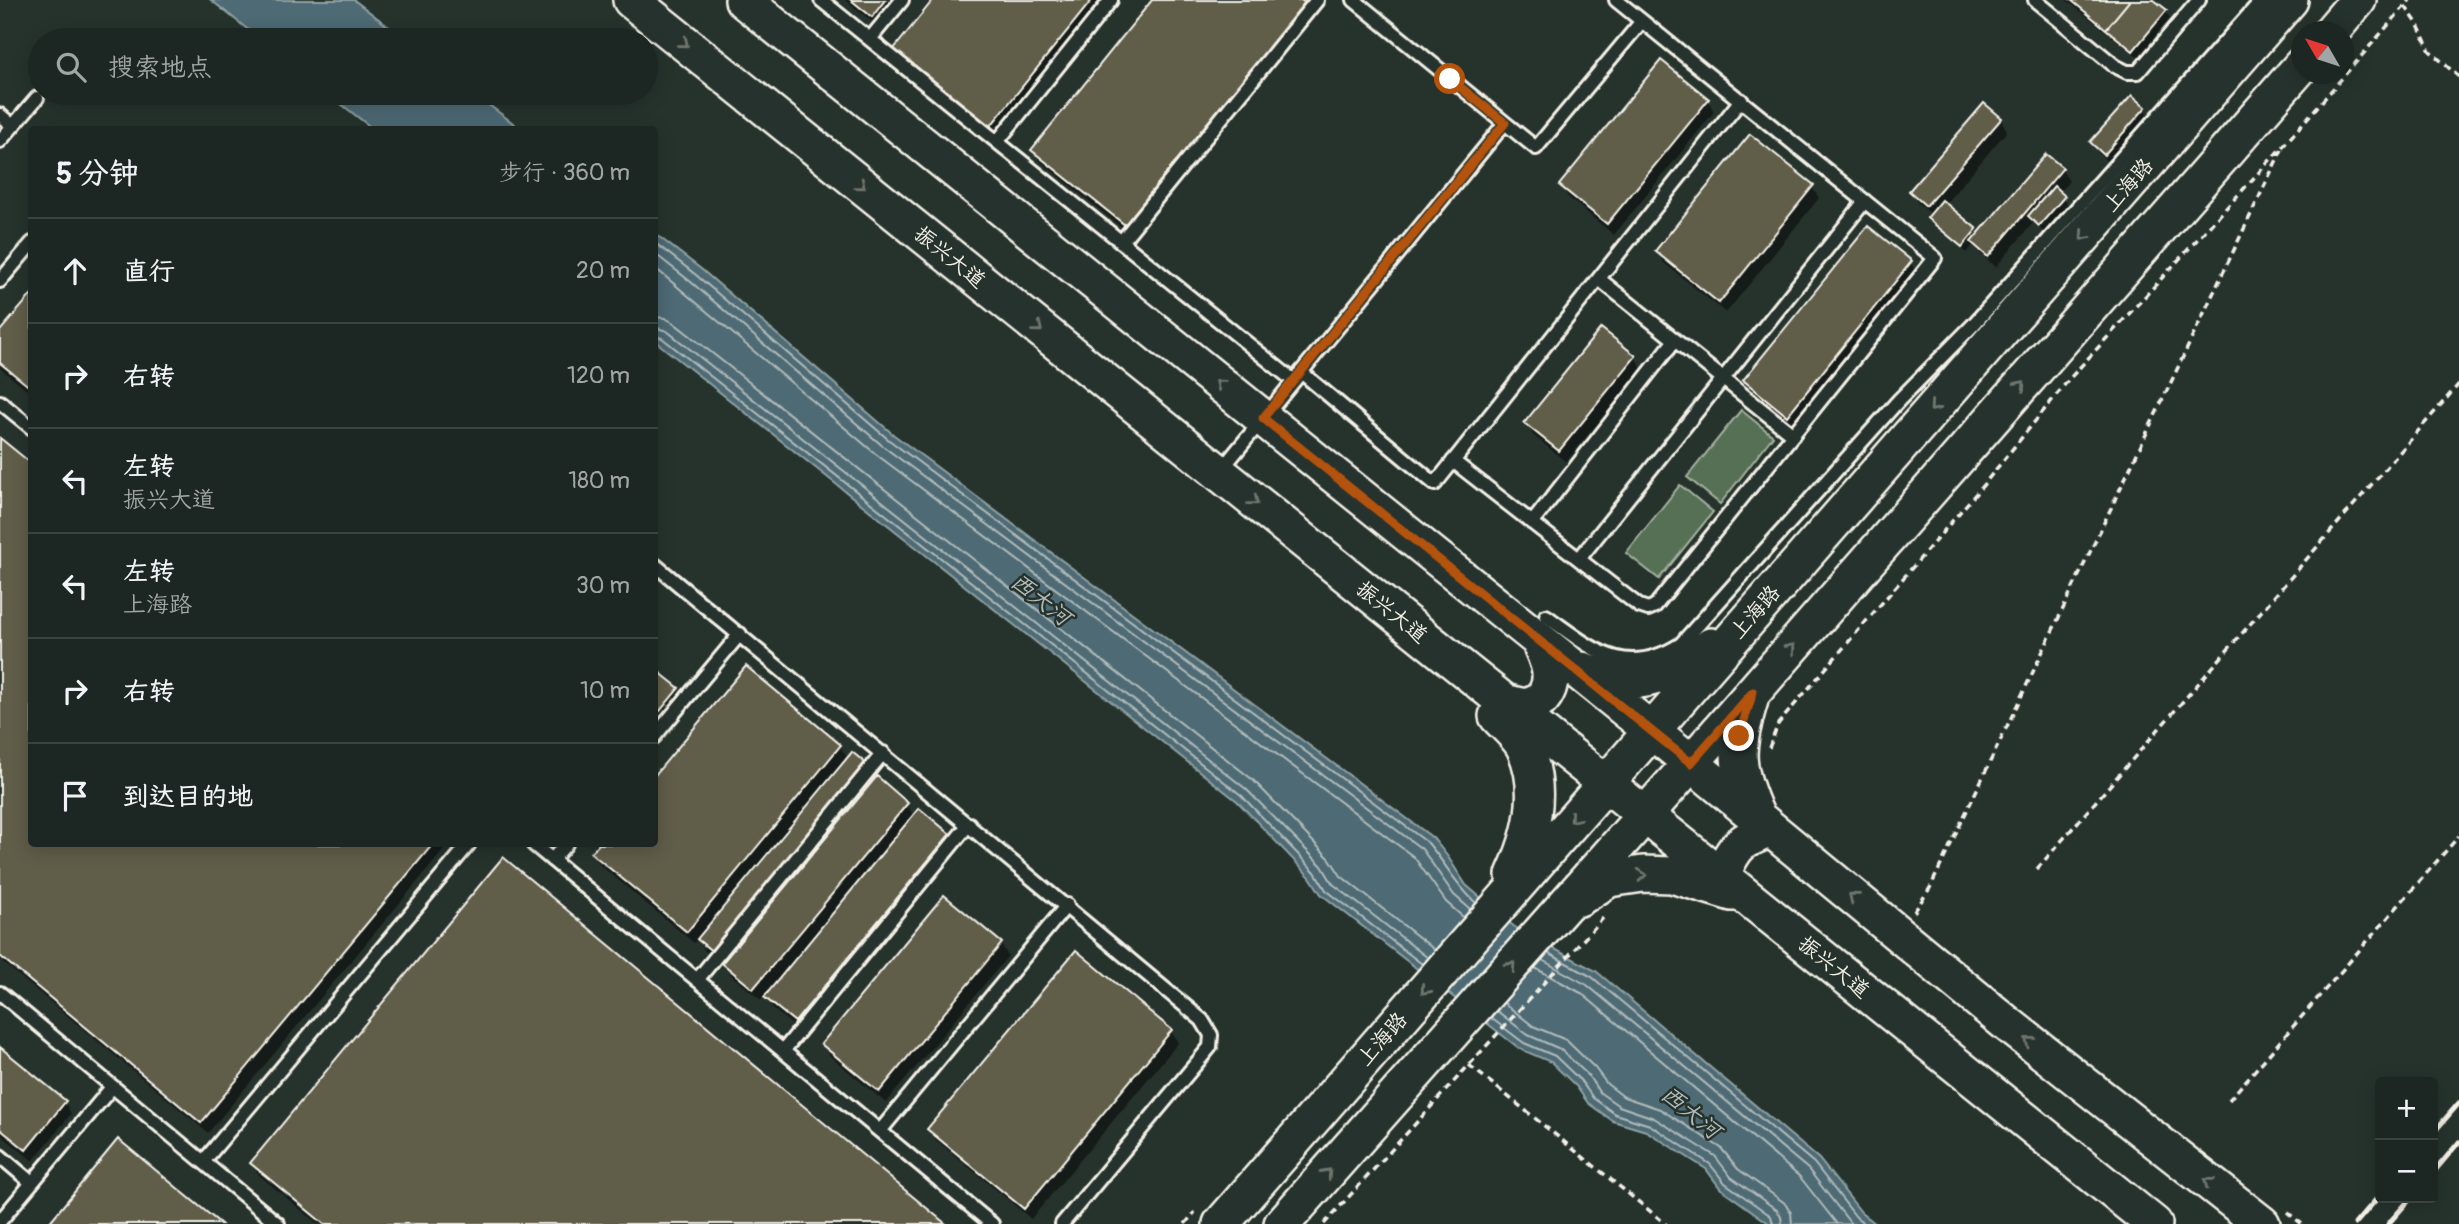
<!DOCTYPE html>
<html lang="zh">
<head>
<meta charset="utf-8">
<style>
	:root { --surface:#1c2622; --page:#252e2a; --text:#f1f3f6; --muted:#a0a5a5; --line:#3a4340 }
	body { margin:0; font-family:Pangolin,"LXGW WenKai TC",sans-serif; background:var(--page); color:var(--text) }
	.controls { position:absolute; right:21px; bottom:21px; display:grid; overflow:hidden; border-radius:7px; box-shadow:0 4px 18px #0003 }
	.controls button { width:63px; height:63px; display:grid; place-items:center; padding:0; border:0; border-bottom:2px solid var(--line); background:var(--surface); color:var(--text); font:35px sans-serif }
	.compass { position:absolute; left:2291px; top:21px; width:63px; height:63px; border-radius:50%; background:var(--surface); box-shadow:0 4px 18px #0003; rotate:309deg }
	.stop { position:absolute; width:21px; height:21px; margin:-16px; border:5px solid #b45309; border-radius:50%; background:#fff }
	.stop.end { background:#b45309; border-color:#fff; box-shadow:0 2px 7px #0008 }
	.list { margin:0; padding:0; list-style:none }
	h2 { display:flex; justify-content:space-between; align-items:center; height:91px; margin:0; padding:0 28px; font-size:30px }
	h2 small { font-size:23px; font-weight:400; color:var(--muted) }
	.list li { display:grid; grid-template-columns:46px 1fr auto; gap:21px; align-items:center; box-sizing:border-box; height:105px; padding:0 28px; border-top:2px solid var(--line) }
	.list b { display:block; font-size:26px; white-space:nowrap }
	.list p { margin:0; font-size:23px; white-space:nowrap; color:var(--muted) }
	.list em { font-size:23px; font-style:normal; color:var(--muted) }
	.icon { flex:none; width:38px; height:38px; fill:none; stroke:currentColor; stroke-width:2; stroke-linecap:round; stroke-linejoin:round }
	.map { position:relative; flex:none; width:2459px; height:1224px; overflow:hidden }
	.search { position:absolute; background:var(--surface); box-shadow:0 4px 18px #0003; left:28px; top:28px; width:630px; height:77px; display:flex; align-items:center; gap:18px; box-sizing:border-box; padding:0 24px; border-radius:38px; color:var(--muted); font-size:26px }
	.panel { position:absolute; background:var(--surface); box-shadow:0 4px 18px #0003; left:28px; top:126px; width:630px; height:721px; border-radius:7px }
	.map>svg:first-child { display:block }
	.green { fill:#566f54; stroke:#a5b09e; stroke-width:2 }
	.water { fill:#4e6b74; stroke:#90a1a2; stroke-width:2 }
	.shadow { fill:#0007 }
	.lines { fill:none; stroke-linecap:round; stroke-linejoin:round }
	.shore { stroke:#b2bbba; stroke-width:2 }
	.building { fill:#605d4a; stroke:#f4f1e8; stroke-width:2 }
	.service-casing { stroke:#f4f1e8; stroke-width:18 }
	.secondary-casing { stroke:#f4f1e8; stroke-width:40 }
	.path { stroke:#f4f1e8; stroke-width:3.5; stroke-dasharray:7 5; stroke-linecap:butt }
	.service { stroke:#26332d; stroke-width:12 }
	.secondary { stroke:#26332d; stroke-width:35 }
	.rail { stroke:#f4f1e8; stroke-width:5 }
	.oneway { stroke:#6e766e }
	.route { stroke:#b45309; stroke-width:9 }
	.labels { text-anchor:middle; stroke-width:5; stroke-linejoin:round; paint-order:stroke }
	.street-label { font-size:21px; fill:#f4f1e8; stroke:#26332d }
	.water-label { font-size:23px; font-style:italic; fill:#b2bbba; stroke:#26332d }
</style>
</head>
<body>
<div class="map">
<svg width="2459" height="1224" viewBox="0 0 2459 1224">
	<rect width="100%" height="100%" fill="#26332d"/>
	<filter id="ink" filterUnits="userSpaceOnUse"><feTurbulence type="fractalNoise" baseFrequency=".0143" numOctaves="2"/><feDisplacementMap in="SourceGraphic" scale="14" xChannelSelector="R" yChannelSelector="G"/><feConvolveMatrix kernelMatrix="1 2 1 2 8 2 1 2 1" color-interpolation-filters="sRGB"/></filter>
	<g filter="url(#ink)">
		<path class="green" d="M1741,410L1773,436L1720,504L1687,477Z
			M1680,485L1713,512L1659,579L1626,553Z"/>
		<path class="water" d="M211,0H354L406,40H261Z
			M327,93H473L521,129H373Z
			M654,233L701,269L894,435L1433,838L1448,857L1466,885L1517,929L1596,971L1819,1159L1861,1212L1876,1224H1770L1720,1188L1706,1169L1646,1131L1613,1121L1588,1103L1576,1086L1551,1062L1520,1049L1321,894L1310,877L1237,801L655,341Z"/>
		<path class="shadow" d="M845,0H901L879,27Z
			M935,0H1108L996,138L902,62L895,50Z
			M1154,0H1298L1310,16L1132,236L1040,161L1033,150Z
			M2066,0H2152L2165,11L2170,18L2138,57Z
			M1708,100L1714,112L1614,235L1568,197L1561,185Z
			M2144,108L2151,120L2111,165L2099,154L2092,142Z
			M2001,119L2007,131L1945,204L1975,230L1979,235L2046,156L2062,169L2069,181L2059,193L2068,204L2044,232L2033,223L1996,267L1980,253L1974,244L1967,253L1934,225L1929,218L1932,215L1918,203L1911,191Z
			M1812,187L1819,198L1726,313L1664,263L1657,251Z
			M1910,262L1917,274L1794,426L1752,392L1745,381Z
			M32,296V394L0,368V334Z
			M1635,357L1642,369L1566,462L1533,435L1526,423Z
			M0,440L32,844H449L208,1133L0,960Z
			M746,668L840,746L848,759L866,766L873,778L720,963L705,951L698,938L694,943L600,865L593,853L601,844H654Z
			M654,671L678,689L684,701L668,722L654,711Z
			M907,804L914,817L949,835L955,847L802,1033L773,1009L765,995L761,1000L731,975L724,963Z
			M944,898L1001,944L1008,956L886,1103L830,1056L823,1044Z
			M1171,1031L1178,1043L1031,1219L936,1140L929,1129Z
			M0,1049L65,1102L71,1114L33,1161L0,1134Z
			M252,1163L943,1224H318L259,1175Z"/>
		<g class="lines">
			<path class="shore" d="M654,242L696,275L889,440L1428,843C1445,863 1456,885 1476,903
				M654,253L691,282L884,447L1422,849L1454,895L1470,909
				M654,267L877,455L1414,857L1446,902L1463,917
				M654,317L665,318L674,323L1253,780L1330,859L1341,876L1435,950
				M654,327L667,331L1246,789L1322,866L1333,884L1428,958
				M654,336L662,338L1241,795L1315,872L1326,890L1422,964
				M1548,953L1592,977L1814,1163L1856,1217L1865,1224
				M1542,960L1587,985L1808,1169L1851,1224
				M1535,968L1581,993L1800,1177L1837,1224
				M1504,1003L1533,1026L1566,1040L1595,1068L1607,1084L1624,1097L1660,1109L1721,1148L1738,1169L1786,1204L1791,1213L1792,1224
				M1497,1011L1528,1035L1560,1049L1588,1075L1599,1092L1619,1106L1654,1118L1715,1156L1731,1177L1777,1210L1781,1217L1782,1224
				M1491,1018L1524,1043L1555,1056L1581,1081L1593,1098L1615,1114L1650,1125L1710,1164L1725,1183L1771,1216L1773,1224"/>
		</g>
		<path class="building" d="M851,0H885L872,17Z
			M933,0H1092L989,128L893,50Z
			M1152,0H1301L1305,3L1125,225L1031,150Z
			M2071,0H2130L2106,29Z
			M2130,0H2154L2167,10L2133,51L2106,29Z
			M1661,60L1709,99L1607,224L1559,185Z
			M2132,95L2146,107L2104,155L2090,142Z
			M1984,103L2002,118L1926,206L1909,191Z
			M1750,134L1814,185L1719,303L1655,251Z
			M2046,154L2063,168L1988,257L1971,242Z
			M2054,186L2065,196L2039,226L2028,216Z
			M1942,200L1977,229L1962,247L1927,218Z
			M1868,226L1912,261L1787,416L1743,380Z
			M32,294V389L0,363V331Z
			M1601,328L1636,356L1559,451L1524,423Z
			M0,438L32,464V844H433L201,1123L0,956Z
			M746,666L841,745L687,932L591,853L599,844H654V776Z
			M654,668L679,688L660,711L654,706Z
			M852,752L868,765L713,952L697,939Z
			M877,776L908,803L753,989L722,963Z
			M919,808L950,834L795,1022L764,997Z
			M503,857L946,1224H324L250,1163Z
			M944,895L1002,943L879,1092L821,1044Z
			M1076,950L1172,1030L1024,1209L927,1129Z
			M0,1047L66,1101L26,1150L0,1129Z
			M118,1139L221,1224H48Z"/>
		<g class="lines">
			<g class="service-casing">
				<path id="service" d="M821,0L1294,381
					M2035,0L2115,66L2127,72H2138L2199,0
					M870,39L902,0
					M0,115L13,126
					M1505,123L1536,148L1642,21
					M0,141L37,98
					M997,142L1111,0
					M1121,242L1317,0
					M1599,279L1793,435
					M0,281L32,243
					M1301,372L1435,484L1741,100
					M0,402L32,428
					M1453,461L1639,606L1648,609L1655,606L1935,258L1616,0
					M1221,470L1505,123L1354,0
					M1532,523L1675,340
					M1579,559L1865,201
					M654,564L1202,1020L1211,1035L1210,1047L1062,1224
					M1546,616C1593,649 1624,680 1681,644L1899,400L1973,325L2262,0
					M654,737L740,634
					M533,844L992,1224
					M552,860L566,844
					M697,980L883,753
					M0,993L278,1224
					M783,1051L969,824
					M880,1131L1067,905
					M0,1156L32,1183
					M203,1162L469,844
					M0,1221L112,1087"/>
			</g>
			<g class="secondary-casing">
				<path id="secondary" d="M631,0L2154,1224
					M743,0L1651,730L2005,1022L2262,1224
					M2331,32L2358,0
					M1582,670C1592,673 1603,678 1614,679C1652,686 1682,667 1711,646
					M1750,700C1734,752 1735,767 1757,817
					M1505,702C1512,704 1520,707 1527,706C1546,703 1553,684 1549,667C1547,658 1542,649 1539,640
					M1497,716C1506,726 1520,737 1525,749C1544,791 1532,836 1514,875
					M1721,876C1736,844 1738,842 1771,829
					M1579,898L1609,879L1643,874L1672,875L1732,893
					M1221,1224L2290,0
					M1282,1224L1691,763L2302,65"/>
			</g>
			<path class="path" d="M2405,6L2417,23L2430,51L2459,77
				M1769,748L1778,724L1984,484L2071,377L2284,145L2410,0
				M2037,869L2459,384
				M1914,912L1930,888L2283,147
				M1469,1065L1666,1224
				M2229,1100L2459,836
				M2287,1212L2302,1224
				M1185,1224L1195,1212
				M1324,1224L1603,918"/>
			<use href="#service" class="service"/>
			<use href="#secondary" class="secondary"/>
			<path class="rail" d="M2433,1133L2459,1103
				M2433,1173L2459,1142
				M2355,1224L2380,1195
				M2388,1224L2411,1198"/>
		</g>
		<defs><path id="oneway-chevron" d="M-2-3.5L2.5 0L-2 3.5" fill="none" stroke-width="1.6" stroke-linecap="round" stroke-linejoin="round" transform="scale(1.75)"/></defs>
		<g class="oneway">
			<use href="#oneway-chevron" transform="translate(684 43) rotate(39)"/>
			<use href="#oneway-chevron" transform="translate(861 185) rotate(39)"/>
			<use href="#oneway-chevron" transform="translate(2084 236) rotate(131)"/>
			<use href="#oneway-chevron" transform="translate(1038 328) rotate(39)"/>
			<use href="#oneway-chevron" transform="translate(1220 384) rotate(-141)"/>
			<use href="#oneway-chevron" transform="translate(2021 385) rotate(-49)"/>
			<use href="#oneway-chevron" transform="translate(1934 407) rotate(131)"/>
			<use href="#oneway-chevron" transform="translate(1254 501) rotate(39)"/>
			<use href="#oneway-chevron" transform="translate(1791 648) rotate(-49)"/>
			<use href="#oneway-chevron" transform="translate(1574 818) rotate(131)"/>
			<use href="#oneway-chevron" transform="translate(1642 875) rotate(-4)"/>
			<use href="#oneway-chevron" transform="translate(1853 897) rotate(-141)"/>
			<use href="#oneway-chevron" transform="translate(1511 966) rotate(-48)"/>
			<use href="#oneway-chevron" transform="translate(1425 990) rotate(131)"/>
			<use href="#oneway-chevron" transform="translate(2029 1041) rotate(-142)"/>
			<use href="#oneway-chevron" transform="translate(1327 1173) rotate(-48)"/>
			<use href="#oneway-chevron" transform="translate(2208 1182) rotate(-142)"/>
		</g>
	</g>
	<g class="lines" filter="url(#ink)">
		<path class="route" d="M1450,79L1505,123L1263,418L1691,763L1753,692L1739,736"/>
	</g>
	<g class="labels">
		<g class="street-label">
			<text transform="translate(2128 185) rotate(-49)" y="7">上海路</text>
			<text transform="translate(950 257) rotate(39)" y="7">振兴大道</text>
			<text transform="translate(1392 612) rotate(39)" y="7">振兴大道</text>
			<text transform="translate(1755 612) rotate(-49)" y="7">上海路</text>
			<text transform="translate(1834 967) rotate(39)" y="7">振兴大道</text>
			<text transform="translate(1382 1039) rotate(-49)" y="7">上海路</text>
		</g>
		<g class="water-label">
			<text transform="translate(1041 599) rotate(38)" y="8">西大河</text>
			<text transform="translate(1691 1112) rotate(39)" y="8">西大河</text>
		</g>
	</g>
</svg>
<div class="controls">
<button>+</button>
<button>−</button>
</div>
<svg class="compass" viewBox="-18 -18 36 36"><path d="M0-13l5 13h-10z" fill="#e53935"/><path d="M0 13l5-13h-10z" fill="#a0a5a5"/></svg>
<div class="stop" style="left:1450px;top:79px"></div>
<div class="stop end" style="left:1739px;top:736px"></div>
<div class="search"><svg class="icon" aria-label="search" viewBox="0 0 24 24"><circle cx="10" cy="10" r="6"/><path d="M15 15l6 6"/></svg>搜索地点</div>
<section class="panel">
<h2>5 分钟<small>步行 · 360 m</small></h2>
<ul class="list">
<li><svg class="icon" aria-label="ahead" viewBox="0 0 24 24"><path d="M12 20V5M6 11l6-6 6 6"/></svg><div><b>直行</b></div><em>20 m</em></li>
<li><svg class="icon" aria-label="right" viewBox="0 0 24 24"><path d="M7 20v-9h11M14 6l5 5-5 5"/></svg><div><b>右转</b></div><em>120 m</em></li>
<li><svg class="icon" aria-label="left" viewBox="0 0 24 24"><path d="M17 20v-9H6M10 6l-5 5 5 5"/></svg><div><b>左转</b><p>振兴大道</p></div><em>180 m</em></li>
<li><svg class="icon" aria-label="left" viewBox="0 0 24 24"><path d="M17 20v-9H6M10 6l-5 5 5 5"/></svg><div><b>左转</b><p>上海路</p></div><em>30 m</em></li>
<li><svg class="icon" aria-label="right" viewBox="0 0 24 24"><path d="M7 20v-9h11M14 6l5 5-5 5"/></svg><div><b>右转</b></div><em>10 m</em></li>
<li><svg class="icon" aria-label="arrive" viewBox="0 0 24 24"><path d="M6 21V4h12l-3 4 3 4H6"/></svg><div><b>到达目的地</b></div></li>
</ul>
</section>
</div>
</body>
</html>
